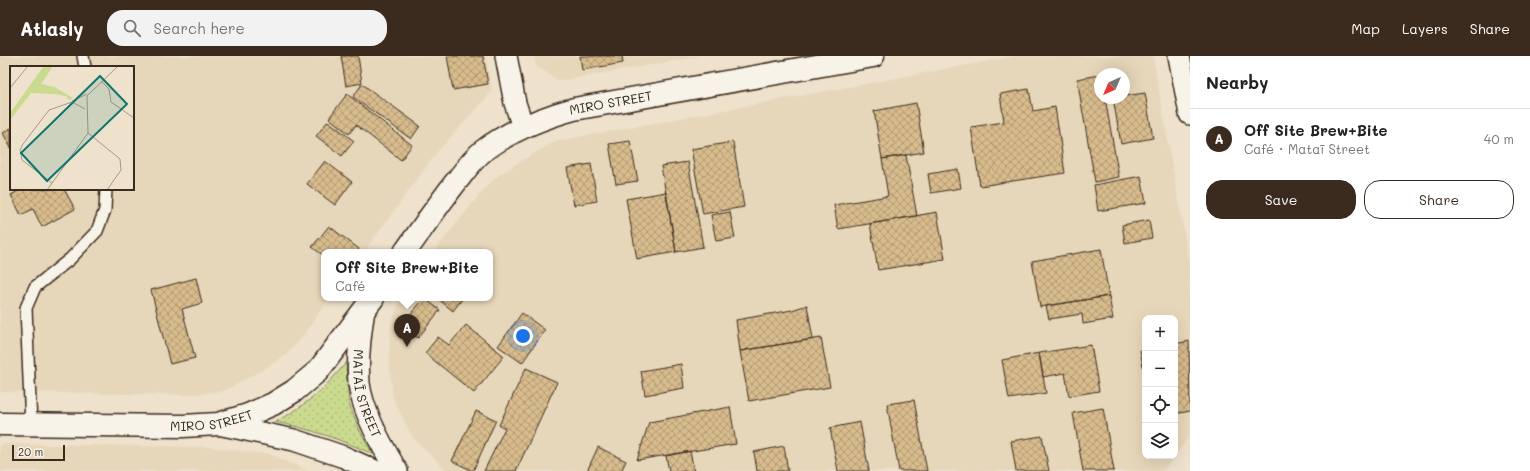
<!DOCTYPE html>
<html lang="en">
<head>
<meta charset="utf-8">
<style>
	:root { --surface:#fff; --page:#f2f2f2; --text:#222; --muted:#767676; --line:#e0e0e0; --accent:#3b2a1e }
	body { margin:0; font-family:Mali,sans-serif; background:var(--page); color:var(--text) }
	.controls { position:absolute; right:12px; bottom:12px; display:grid; overflow:hidden; border-radius:8px; box-shadow:0 4px 16px #0002 }
	.controls button { width:36px; height:36px; display:grid; place-items:center; padding:0; border:0; border-bottom:1px solid var(--line); background:var(--surface); color:var(--text); font:20px sans-serif }
	.compass { position:absolute; left:1094px; top:12px; width:36px; height:36px; border-radius:50%; background:var(--surface); box-shadow:0 4px 16px #0002; rotate:224deg }
	.scale { position:absolute; left:12px; bottom:10px; width:53px; box-sizing:border-box; padding-left:4px; border:2px solid #3b2a1e; border-top:0; font-size:11px; line-height:14px; white-space:nowrap; color:#3b2a1e; -webkit-text-stroke:3px #f7f3e8; paint-order:stroke }
	.you { position:absolute; left:523px; top:280px; width:14px; height:14px; margin:-10px; border:3px solid #fff; border-radius:50%; background:#1a73e8; box-shadow:0 0 0 6px #1a73e833 }
	.badge { display:grid; place-items:center; width:26px; height:26px; border-radius:50%; background:var(--accent); color:#fff; font-size:13px; font-weight:700 }
	.pin { position:absolute; translate:-50% -33px; filter:drop-shadow(0 1px 2px #0008) }
	.pin::after { content:''; position:absolute; top:21px; width:14px; height:12px; background:inherit; clip-path:polygon(0 0,100% 0,50% 100%) }
	.popup { position:absolute; left:321px; top:193px; width:172px; height:52px; box-sizing:border-box; display:grid; place-content:center; border-radius:8px; background:var(--surface); filter:drop-shadow(0 1px 3px #0005); font-size:13px; white-space:nowrap; color:var(--muted) }
	.popup b { font-size:15px; color:var(--text) }
	.popup::after { content:''; position:absolute; left:50%; top:100%; margin-left:-8px; border:8px solid transparent; border-top-color:var(--surface) }
	.list { margin:0; padding:0; list-style:none }
	h2 { display:flex; justify-content:space-between; align-items:center; height:52px; margin:0; padding:0 16px; font-size:17px }
	h2 small { font-size:13px; font-weight:400; color:var(--muted) }
	.list li { display:grid; grid-template-columns:26px 1fr auto; gap:12px; align-items:center; box-sizing:border-box; height:60px; padding:0 16px; border-top:1px solid var(--line) }
	.list b { display:block; font-size:15px; white-space:nowrap }
	.list p { margin:0; font-size:13px; white-space:nowrap; color:var(--muted) }
	.list em { font-size:13px; font-style:normal; color:var(--muted) }
	.actions { display:flex; gap:8px; padding:12px 16px }
	.actions a { flex:1; padding:9px 0; border:1px solid var(--accent); border-radius:16px; text-align:center; font-size:14px; color:var(--accent) }
	.actions .main { background:var(--accent); color:#fff }
	.icon { flex:none; width:22px; height:22px; fill:none; stroke:currentColor; stroke-width:2; stroke-linecap:round; stroke-linejoin:round }
	.map { position:relative; flex:none; width:1190px; height:415px; overflow:hidden }
	header { display:flex; align-items:center; gap:24px; box-sizing:border-box; height:56px; padding:0 20px; background:var(--accent); color:#fff }
	header strong { font-size:19px }
	nav { display:flex; gap:22px; margin-inline-start:auto; font-size:14px }
	.search { width:280px; height:36px; background:var(--page); display:flex; align-items:center; gap:10px; box-sizing:border-box; padding:0 14px; border-radius:16px; color:var(--muted); font-size:15px }
	main { display:flex }
	aside { flex:1; background:var(--surface) }
	.map>svg:first-child { display:block }
	.built { fill:#e7d7ba; fill-rule:evenodd }
	.grass { fill:url(#grass-dots); stroke:#828256 }
	.building { fill:url(#building-cross-hatch); stroke:#3b2a1e }
	.lines { fill:none; stroke-linecap:round; stroke-linejoin:round }
	.service-casing { stroke:#3b2a1e; stroke-width:14 }
	.minor-casing { stroke:#3b2a1e; stroke-width:24 }
	.tertiary-casing { stroke:#3b2a1e; stroke-width:25 }
	.service { stroke:#f7f3e8; stroke-width:11 }
	.minor { stroke:#f7f3e8; stroke-width:21 }
	.tertiary { stroke:#f7f3e8; stroke-width:22 }
	.labels { text-anchor:middle; stroke-width:4; stroke-linejoin:round; paint-order:stroke }
	.street-label { font-size:13px; fill:#3b2a1e; stroke:#f7f3e8 }
	.inset-road { fill:none; stroke:#a69887; stroke-width:1 }
	.view { fill:#0f766e; fill-opacity:0.15; stroke:#0f766e; stroke-width:2 }
	.inset-edge { fill:none; stroke:#3b2a1e; stroke-width:2 }
</style>
</head>
<body>
<header>
<strong>Atlasly</strong>
<div class="search"><svg class="icon" aria-label="search" viewBox="0 0 24 24"><circle cx="10" cy="10" r="6"/><path d="M15 15l6 6"/></svg>Search here</div>
<nav><a>Map</a><a>Layers</a><a>Share</a></nav>
</header>
<main>
<div class="map">
<svg width="1190" height="415" viewBox="0 0 1190 415">
	<defs>
		<pattern id="grass-dots" width="8" height="8" patternUnits="userSpaceOnUse"><rect width="8" height="8" fill="#cada8e"/><path d="M2 2h.1M6 6h.1" fill="none" stroke="#aebb7a" stroke-width="1.8" stroke-linecap="round"/></pattern>
		<pattern id="building-cross-hatch" width="8" height="8" patternUnits="userSpaceOnUse"><rect width="8" height="8" fill="#d8bc8d"/><path d="M0 0l8 8M0 8l8-8" fill="none" stroke="#b09973"/></pattern>
	</defs>
	<rect width="100%" height="100%" fill="#eee2cd"/>
	<filter id="ink" filterUnits="userSpaceOnUse"><feTurbulence type="fractalNoise" baseFrequency=".025" numOctaves="2"/><feDisplacementMap in="SourceGraphic" scale="8" xChannelSelector="R" yChannelSelector="G"/><feConvolveMatrix kernelMatrix="1 2 1 2 8 2 1 2 1" color-interpolation-filters="sRGB"/></filter>
	<g filter="url(#ink)">
		<path class="built" d="M0,0H486L492,35L471,59L438,95L364,196H324V242H330L302,281L286,299L264,313L224,335L189,339L0,336ZM11,11H133V133H11Z
			M534,0H702L559,25L536,10Z
			M1016,0H1153L1190,210V379L1168,409L1162,415H447L412,381L393,343L389,305L391,267L401,242H490V196H433L487,130L499,119L526,102L556,85ZM1100,18H1124V42H1100ZM1145,262H1175V400H1145Z
			M0,388L208,391L269,398L308,415H0Z"/>
		<path class="grass" d="M346,307L349,348L360,375L373,398C341,384 309,372 275,366C306,350 324,333 346,307Z"/>
		<path class="building" d="M341,0H358L362,27L346,30Z
			M447,0H483L488,28L453,34Z
			M580,0H622L623,7L582,14Z
			M1100,19V42H1105L1119,121L1095,126L1077,23Z
			M362,28L420,70L411,83L353,41Z
			M1029,33L1033,55L1055,51L1065,117L980,130L971,71L1004,66L1000,38Z
			M1145,37L1153,82L1121,88L1113,42H1124V40Z
			M347,38L412,89L401,104L356,69L349,78L329,62Z
			M916,47L924,96L882,103L874,55Z
			M328,65L354,85L342,100L316,80Z
			M11,72V92L3,77Z
			M630,85L638,125L616,128L609,88Z
			M733,86L744,151L703,158L691,93Z
			M906,99L917,160L838,173L834,149L888,140L882,103Z
			M325,105L352,126L335,149L307,128Z
			M688,106L703,191L676,196L661,110Z
			M591,108L597,145L574,149L567,112Z
			M958,113L961,132L931,137L928,118Z
			M1141,120L1146,147L1098,155L1094,129Z
			M22,133H64L75,153L42,171L33,153L21,159L11,139Z
			M666,136L676,196L637,203L626,143Z
			M730,156L735,182L716,185L711,159Z
			M937,156L945,203L878,214L870,168Z
			M1149,164L1152,182L1125,187L1122,169Z
			M329,170L359,193L357,196H324V200L312,191Z
			M1101,193L1109,240L1040,251L1032,205Z
			M196,222L202,247L182,253L195,302L170,308L151,234Z
			M1109,240L1113,263L1083,268L1082,258L1049,263L1046,250Z
			M424,242L440,254L418,282L402,270Z
			M437,242H463L453,255Z
			M807,249L813,283L740,295L736,264L792,254Z
			M522,257L545,274L522,307L498,290Z
			M466,269L504,300L474,337L425,297L438,281L449,289Z
			M821,282L830,331L749,345L740,295Z
			M1189,285L1190,355L1175,358V288Z
			M1091,289L1099,335L1069,340L1065,317L1043,321L1039,297Z
			M1145,293V321L1140,294Z
			M1039,297L1046,337L1009,343L1002,304Z
			M681,308L684,332L645,339L641,315Z
			M526,312L557,326L516,415H484L505,372L499,369Z
			M914,344L927,415H899L887,348Z
			M730,351L736,388L637,404L649,366Z
			M1103,352L1114,415H1083L1073,357Z
			M476,355L496,364L473,415L452,405Z
			M860,366L869,415H838L830,372Z
			M1042,380L1049,415H1016L1011,385Z
			M784,390L788,415H757L754,396Z
			M598,391L626,405L621,415H587Z
			M690,395L694,415H669L666,400Z"/>
		<g class="lines">
			<g class="service-casing">
				<path id="service" d="M83,0L85,11
					M31,369L26,252L35,231L70,203L97,175L105,154L106,133"/>
			</g>
			<g class="minor-casing">
				<g id="minor">
					<path d="M506,0L515,47L523,71"/>
					<path d="M1179,0L1190,58"/>
					<path id="s1" d="M364,254C360,278 357,302 359,327C362,354 383,392 397,415"/>
					<path d="M218,368L294,384L344,401L375,415"/>
				</g>
			</g>
			<g class="tertiary-casing">
				<g id="tertiary">
					<path id="s2" d="M405,196C423,171 440,146 459,122C466,113 474,102 483,95C511,74 541,62 574,53L873,0"/>
					<path id="s3" d="M0,368L183,370L218,368L248,359L273,348L294,335L318,315L373,242"/>
				</g>
			</g>
			<use href="#service" class="service"/>
			<use href="#minor" class="minor"/>
			<use href="#tertiary" class="tertiary"/>
		</g>
	</g>
	<g class="labels">
		<g class="street-label">
			<text dy="5" stroke="none"><textPath href="#s2" startOffset="266">MIRO STREET</textPath></text>
			<text dy="5" stroke="none"><textPath href="#s1" startOffset="85">MATAĪ STREET</textPath></text>
			<text dy="5" stroke="none"><textPath href="#s3" startOffset="212">MIRO STREET</textPath></text>
		</g>
	</g>
	<g transform="translate(10 10)">
		<rect width="124" height="124" fill="#eee2cd"/>
		<path d="M34,0H43L31,18L44,21L63,32L59,34L56,30L44,28L21,27L0,54V47Z" fill="#cada8e"/>
		<path class="inset-road" d="M91,15L99,23L101,36L124,52M0,22L18,0M62,35L77,28M78,67L110,93L111,104L97,124M42,117L12,94L10,84L13,78L39,44L62,36L75,43M37,124L78,67L77,30L108,0"/>
		<path class="view" d="M90,10L117,38L37,115L11,87Z"/>
		<rect width="124" height="124" class="inset-edge"/>
	</g>
</svg>
<div class="controls">
<button>+</button>
<button>−</button>
<button><svg class="icon" aria-label="locate" viewBox="0 0 24 24"><circle cx="12" cy="12" r="6"/><path d="M12 2v4M12 18v4M2 12h4M18 12h4"/></svg></button>
<button><svg class="icon" aria-label="layers" viewBox="0 0 24 24"><path d="M12 4l9 5-9 5-9-5zM3 14l9 5 9-5"/></svg></button>
</div>
<svg class="compass" viewBox="-18 -18 36 36"><path d="M0-13l5 13h-10z" fill="#e53935"/><path d="M0 13l5-13h-10z" fill="#767676"/></svg>
<div class="scale">20 m</div>
<div class="you"></div>
<div class="pin badge" style="left:407px;top:291px">A</div>
<div class="popup"><b>Off Site Brew+Bite</b>Café</div>
</div>
<aside>
<h2>Nearby<small></small></h2>
<ul class="list">
<li><span class="badge">A</span><div><b>Off Site Brew+Bite</b><p>Café · Mataī Street</p></div><em>40 m</em></li>
</ul>
<div class="actions"><a class="main">Save</a><a>Share</a></div>
</aside>
</main>
</body>
</html>
